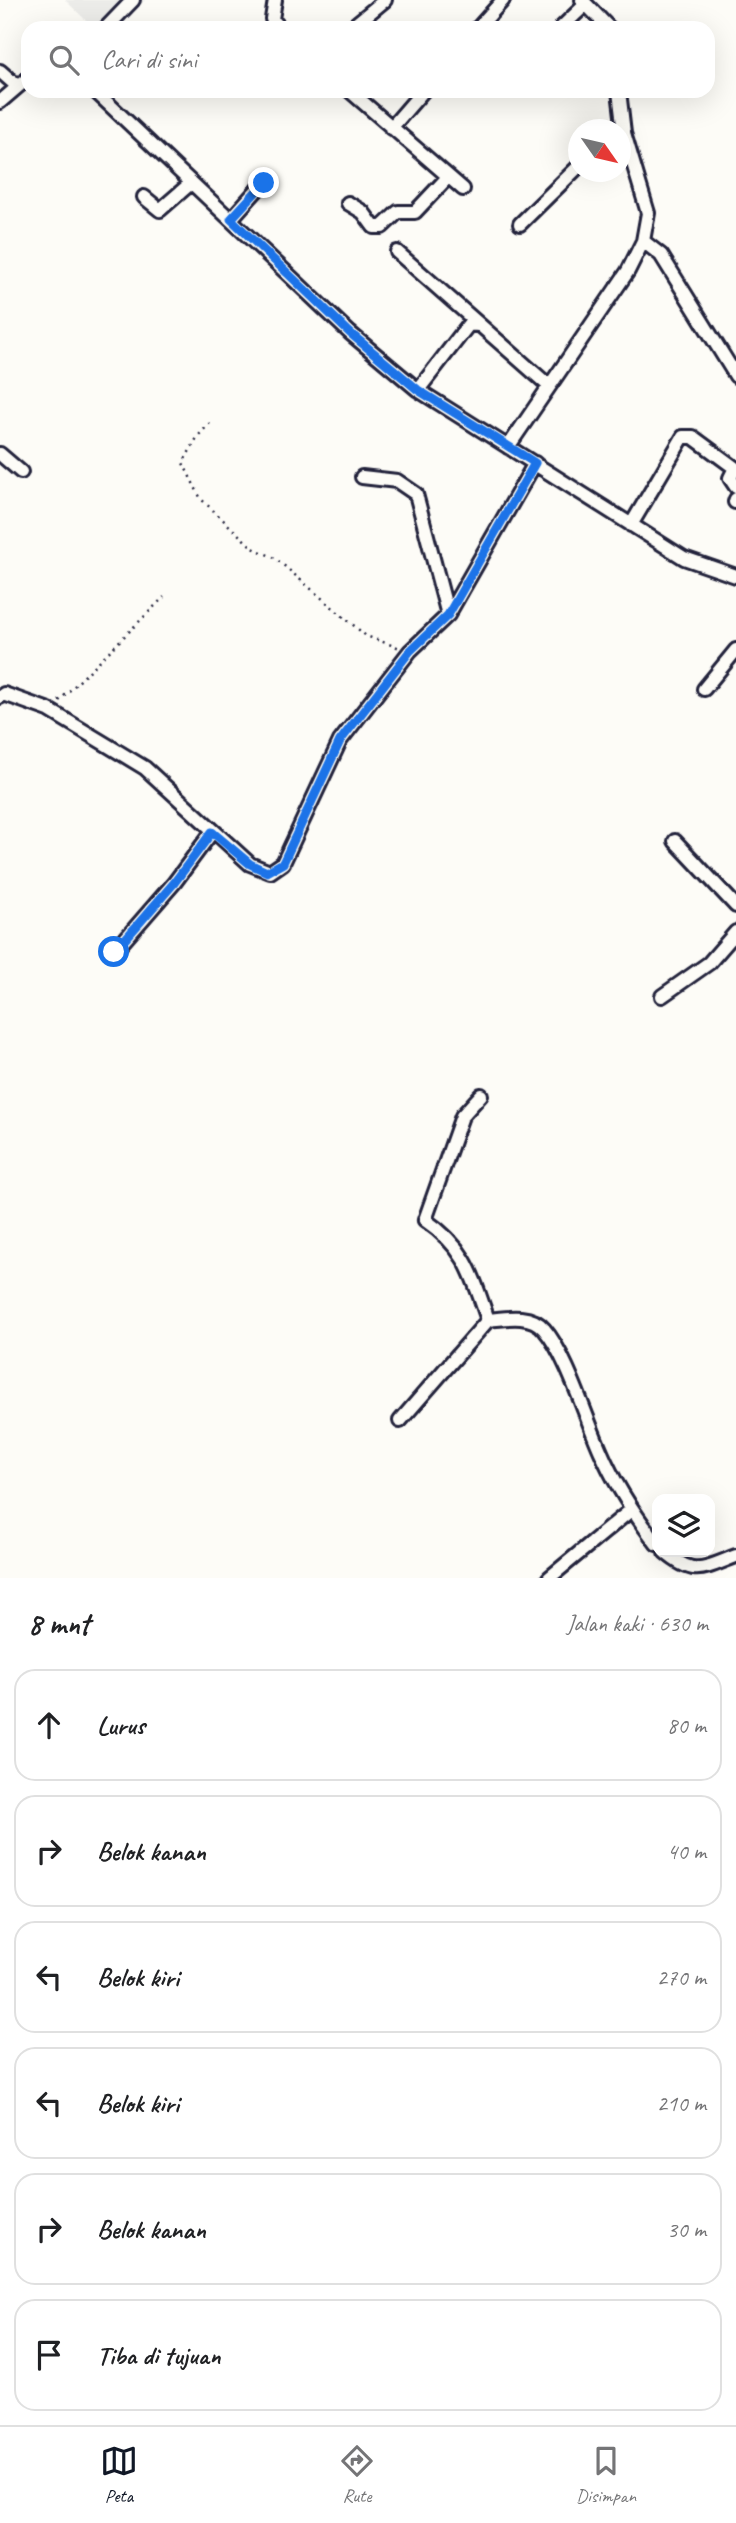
<!DOCTYPE html>
<html lang="id">
<head>
<meta charset="utf-8">
<style>
	:root { --surface:#fff; --page:#f6f6f6; --text:#202124; --muted:#757577; --line:#e0e0e0; --accent:#111827 }
	body { margin:0; font-family:Caveat,sans-serif; background:var(--page); color:var(--text) }
	.controls { position:absolute; right:21px; bottom:21px; display:grid; overflow:hidden; border-radius:14px; box-shadow:0 7px 28px #0002 }
	.controls button { width:63px; height:63px; display:grid; place-items:center; padding:0; border:0; border-bottom:2px solid var(--line); background:var(--surface); color:var(--text); font:35px sans-serif }
	.compass { position:absolute; left:568px; top:119px; width:63px; height:63px; border-radius:50%; background:var(--surface); box-shadow:0 7px 28px #0002; rotate:124deg }
	.stop { position:absolute; width:21px; height:21px; margin:-16px; border:5px solid #1a73e8; border-radius:50%; background:#fff }
	.stop.end { background:#1a73e8; border-color:#fff; box-shadow:0 2px 7px #0008 }
	.list { margin:0; padding:0; list-style:none }
	h2 { display:flex; justify-content:space-between; align-items:center; height:91px; margin:0; padding:0 28px; font-size:30px }
	h2 small { font-size:23px; font-weight:400; color:var(--muted) }
	.list li { display:grid; grid-template-columns:46px 1fr auto; gap:21px; align-items:center; box-sizing:border-box; height:112px; margin:0 14px 14px; padding:0 14px; border:2px solid var(--line); border-radius:21px }
	.list b { display:block; font-size:26px; white-space:nowrap }
	.list em { font-size:23px; font-style:normal; color:var(--muted) }
	.icon { flex:none; width:38px; height:38px; fill:none; stroke:currentColor; stroke-width:2; stroke-linecap:round; stroke-linejoin:round }
	.map { position:relative; flex:none; width:736px; height:1578px; overflow:hidden }
	.search { position:absolute; background:var(--surface); box-shadow:0 7px 28px #0002; left:21px; right:21px; top:21px; height:77px; display:flex; align-items:center; gap:18px; box-sizing:border-box; padding:0 24px; border-radius:21px; color:var(--muted); font-size:26px }
	.sheet { height:847px; background:var(--surface) }
	nav { display:flex; justify-content:space-around; align-items:center; box-sizing:border-box; height:98px; border-top:2px solid var(--line); background:var(--surface); font-size:19px; color:var(--muted) }
	nav a { display:grid; justify-items:center; gap:4px }
	nav .on { color:var(--accent) }
	.map>svg:first-child { display:block }
	.built { fill:#ecece9 }
	.lines { fill:none; stroke-linecap:round; stroke-linejoin:round }
	.street-casing { stroke:#22223b; stroke-width:18 }
	.path { stroke:#22223b; stroke-width:2.5; stroke-dasharray:2 5; stroke-linecap:butt }
	.street { stroke:#fdfcf7; stroke-width:12 }
	.route { stroke:#1a73e8; stroke-width:9 }
</style>
</head>
<body>
<div class="map">
<svg width="736" height="1578" viewBox="0 0 736 1578">
	<rect width="100%" height="100%" fill="#fdfcf7"/>
	<filter id="ink" filterUnits="userSpaceOnUse"><feTurbulence type="fractalNoise" baseFrequency=".0143" numOctaves="2"/><feDisplacementMap in="SourceGraphic" scale="14" xChannelSelector="R" yChannelSelector="G"/><feConvolveMatrix kernelMatrix="1 2 1 2 8 2 1 2 1" color-interpolation-filters="sRGB"/></filter>
	<g filter="url(#ink)">
		<path class="built" d="M65,0H145L117,28H94Z"/>
		<g class="lines">
			<g class="street-casing">
				<path id="street" d="M275,0L272,19L280,28
					M582,0L609,28
					M106,28L133,0
					M351,28L385,0
					M478,28L503,0
					M561,28L586,4
					M0,71L17,86
					M95,91L350,333L418,390L684,558L736,576
					M350,91L463,189
					M0,102L28,78
					M391,128L423,91
					M144,197L160,210L191,183
					M348,203L363,212L374,227H382L398,212H415L448,177
					M231,219L264,182
					M520,224L578,167
					M643,241L661,255L736,376
					M397,252L548,385
					M418,390L469,324L478,325
					M508,447L628,271L643,241L648,213L624,133L619,91
					M0,454L21,472
					M362,477L397,481L416,494L448,615
					M735,502L736,499
					M631,525L683,437H693L735,468L730,478L736,487
					M704,689L736,650
					M0,697L4,694L49,710L145,768L250,864L270,872L283,863L340,741L410,651L448,615L535,463
					M675,841L736,906
					M114,952L174,883L212,832
					M662,996L709,963L736,932
					M481,1095L462,1116L425,1220C466,1248 472,1274 488,1320
					M400,1421L488,1320C506,1318 531,1313 544,1329C567,1355 586,1419 601,1452C615,1485 635,1515 657,1544
					M665,1552C694,1577 702,1569 736,1556
					M549,1578L631,1510"/>
			</g>
			<path class="path" d="M210,423L198,436L183,463L201,499L253,548L275,558L366,636L400,648
				M59,701L164,597"/>
			<use href="#street" class="street"/>
		</g>
	</g>
	<g class="lines" filter="url(#ink)">
		<path class="route" d="M114,952L174,883L212,832L250,864L267,872L283,863L340,741L410,651L448,615L535,463L418,390L350,333L231,219L264,183"/>
	</g>
</svg>
<div class="controls">
<button><svg class="icon" aria-label="layers" viewBox="0 0 24 24"><path d="M12 4l9 5-9 5-9-5zM3 14l9 5 9-5"/></svg></button>
</div>
<svg class="compass" viewBox="-18 -18 36 36"><path d="M0-13l5 13h-10z" fill="#e53935"/><path d="M0 13l5-13h-10z" fill="#757577"/></svg>
<div class="stop" style="left:114px;top:952px"></div>
<div class="stop end" style="left:264px;top:183px"></div>
<div class="search"><svg class="icon" aria-label="search" viewBox="0 0 24 24"><circle cx="10" cy="10" r="6"/><path d="M15 15l6 6"/></svg>Cari di sini</div>
</div>
<section class="sheet">
<h2>8 mnt<small>Jalan kaki · 630 m</small></h2>
<ul class="list">
<li><svg class="icon" aria-label="ahead" viewBox="0 0 24 24"><path d="M12 20V5M6 11l6-6 6 6"/></svg><div><b>Lurus</b></div><em>80 m</em></li>
<li><svg class="icon" aria-label="right" viewBox="0 0 24 24"><path d="M7 20v-9h11M14 6l5 5-5 5"/></svg><div><b>Belok kanan</b></div><em>40 m</em></li>
<li><svg class="icon" aria-label="left" viewBox="0 0 24 24"><path d="M17 20v-9H6M10 6l-5 5 5 5"/></svg><div><b>Belok kiri</b></div><em>270 m</em></li>
<li><svg class="icon" aria-label="left" viewBox="0 0 24 24"><path d="M17 20v-9H6M10 6l-5 5 5 5"/></svg><div><b>Belok kiri</b></div><em>210 m</em></li>
<li><svg class="icon" aria-label="right" viewBox="0 0 24 24"><path d="M7 20v-9h11M14 6l5 5-5 5"/></svg><div><b>Belok kanan</b></div><em>30 m</em></li>
<li><svg class="icon" aria-label="arrive" viewBox="0 0 24 24"><path d="M6 21V4h12l-3 4 3 4H6"/></svg><div><b>Tiba di tujuan</b></div></li>
</ul>
</section>
<nav>
<a class="on"><svg class="icon" aria-label="map" viewBox="0 0 24 24"><path d="M3 6l6-2 6 2 6-2v14l-6 2-6-2-6 2zM9 4v14M15 6v14"/></svg>Peta</a>
<a><svg class="icon" aria-label="directions" viewBox="0 0 24 24"><path d="M12 3l9 9-9 9-9-9zM9 14v-3h6M13 9l2 2-2 2"/></svg>Rute</a>
<a><svg class="icon" aria-label="saved" viewBox="0 0 24 24"><path d="M7 4h10v16l-5-4-5 4z"/></svg>Disimpan</a>
</nav>
</body>
</html>
